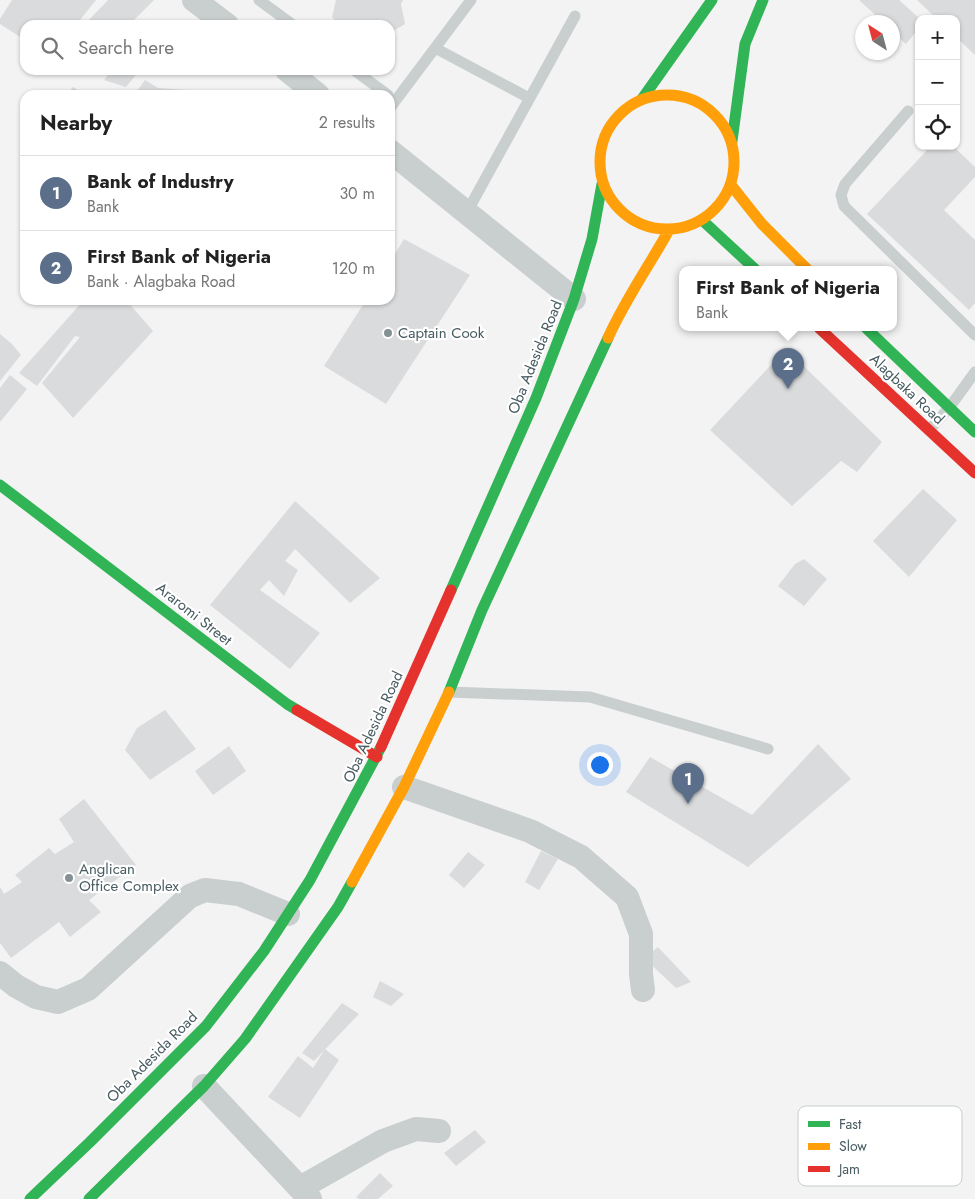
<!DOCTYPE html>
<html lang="en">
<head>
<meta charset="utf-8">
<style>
	:root { --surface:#fff; --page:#f2f2f2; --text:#222; --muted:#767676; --line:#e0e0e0; --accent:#839094 }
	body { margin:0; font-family:Jost,sans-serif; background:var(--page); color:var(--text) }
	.controls { position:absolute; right:15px; top:15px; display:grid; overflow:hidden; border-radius:10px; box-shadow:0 1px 4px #0004 }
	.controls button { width:45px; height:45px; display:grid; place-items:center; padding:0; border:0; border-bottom:1px solid var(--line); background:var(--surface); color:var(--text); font:25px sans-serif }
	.compass { position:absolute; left:855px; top:15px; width:45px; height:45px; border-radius:50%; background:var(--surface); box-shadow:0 1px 4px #0004; rotate:324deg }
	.you { position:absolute; left:599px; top:764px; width:18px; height:18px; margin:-12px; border:4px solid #fff; border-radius:50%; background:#1a73e8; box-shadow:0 0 0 8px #1a73e833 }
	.badge { display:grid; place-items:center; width:32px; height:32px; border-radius:50%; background:var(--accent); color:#fff; font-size:16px; font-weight:700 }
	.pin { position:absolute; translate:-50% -41px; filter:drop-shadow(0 1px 2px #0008) }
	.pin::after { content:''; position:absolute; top:26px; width:18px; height:15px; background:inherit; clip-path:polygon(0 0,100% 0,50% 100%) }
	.popup { position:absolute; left:679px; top:266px; width:218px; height:65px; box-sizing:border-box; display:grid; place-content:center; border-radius:10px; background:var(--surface); filter:drop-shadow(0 1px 4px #0005); font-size:16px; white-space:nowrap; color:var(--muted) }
	.popup b { font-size:19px; color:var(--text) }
	.popup::after { content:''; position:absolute; left:50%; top:100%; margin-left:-10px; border:10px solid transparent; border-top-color:var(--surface) }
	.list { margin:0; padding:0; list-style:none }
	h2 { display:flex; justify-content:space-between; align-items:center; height:65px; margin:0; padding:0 20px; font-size:21px }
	h2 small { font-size:16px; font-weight:400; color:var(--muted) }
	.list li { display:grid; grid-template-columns:32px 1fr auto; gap:15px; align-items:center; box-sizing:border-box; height:75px; padding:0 20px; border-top:1px solid var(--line) }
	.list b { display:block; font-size:19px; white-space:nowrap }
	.list p { margin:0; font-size:16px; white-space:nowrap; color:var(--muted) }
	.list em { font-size:16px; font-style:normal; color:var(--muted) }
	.icon { flex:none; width:28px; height:28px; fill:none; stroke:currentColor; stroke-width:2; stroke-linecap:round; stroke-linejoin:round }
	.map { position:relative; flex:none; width:975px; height:1199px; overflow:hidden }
	.search { position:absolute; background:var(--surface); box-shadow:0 1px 4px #0004; left:20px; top:20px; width:375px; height:55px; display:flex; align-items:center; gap:12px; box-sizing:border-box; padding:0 18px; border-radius:15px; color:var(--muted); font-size:19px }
	.panel { position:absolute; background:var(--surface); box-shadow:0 1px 4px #0004; left:20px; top:90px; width:375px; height:215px; border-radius:15px }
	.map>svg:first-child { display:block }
	.building { fill:#dadbdc }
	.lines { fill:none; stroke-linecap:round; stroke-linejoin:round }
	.lane { stroke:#c9cecf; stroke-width:11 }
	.street { stroke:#c9cecf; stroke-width:24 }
	.fast { stroke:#30b455; stroke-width:11 }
	.slow { stroke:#ff9f0a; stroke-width:11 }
	.jam { stroke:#e5322d; stroke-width:11 }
	.poi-dot { fill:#839094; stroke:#fff; stroke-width:2 }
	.labels { text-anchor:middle; stroke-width:4.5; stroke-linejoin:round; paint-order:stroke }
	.poi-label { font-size:15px; fill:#475b61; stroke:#fff; text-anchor:start }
	.street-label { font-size:15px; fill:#475b61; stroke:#fff }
	.key { fill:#fff; stroke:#c8ced0; stroke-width:1 }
	.key-label { font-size:14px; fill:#475b61 }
</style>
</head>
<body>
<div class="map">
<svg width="975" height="1199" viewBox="0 0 975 1199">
	<rect width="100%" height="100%" fill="#f3f3f3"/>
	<path class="building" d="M12,0H96L76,25H25V40L0,24V19Z
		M108,0H154L129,25H95L89,20Z
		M336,0H403L401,4L405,24L390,33V25H339L332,17Z
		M859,0H899L919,18V28L906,44L892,31V22H883Z
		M917,0H975V55L956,37V19H937Z
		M112,70H140L126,87L104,80Z
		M145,80L158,88L187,90L184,95H134Z
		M73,87L85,95H66Z
		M931,146H953L975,167V177L944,210L975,240V303L969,310L867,214Z
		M404,239L470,275L386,404L324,366L366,300H390V262Z
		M84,300H126L153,331L73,418L42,383L80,337L75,336L37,386L19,373Z
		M0,334L12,344L21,355L0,381Z
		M786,349L882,442L857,472L841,461L792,506L710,430Z
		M10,375L27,389L0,422V388Z
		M923,489L957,520L909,577L873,541Z
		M295,501L380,578L350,603L295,549L285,561L298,570L284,596L269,580L260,590L320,633L290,669L210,605Z
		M804,559L827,579L804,606L778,586L795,564Z
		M165,710L196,749L150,780L125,750L137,728Z
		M818,744L851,779L748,867L626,792L650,757L752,815Z
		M229,746L246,771L213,795L195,771Z
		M84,799L136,865L89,900L101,912L70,937L59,922L11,958L0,943V887L4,894L22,882L15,875L49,848L55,854L74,842L59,819Z
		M541,851L558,859L539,890L525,882Z
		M468,852L485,865L464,888L449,875Z
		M658,947L691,982L676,988L644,958Z
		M380,981L404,994L391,1006L373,997Z
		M342,1003L359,1014L314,1061L302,1053Z
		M325,1049L339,1060L300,1118L268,1097L298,1056L313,1068Z
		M475,1130L486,1142L456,1166L444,1153Z
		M380,1173L393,1186L378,1199H359L356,1197Z"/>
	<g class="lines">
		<path class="lane" d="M259,0L293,25
			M435,48L529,98
			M354,70L388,95
			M390,108L471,0
			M908,111L845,184L841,195L844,206L975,335
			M467,212L575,16
			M929,430L949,408L975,372
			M449,692L590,697L768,749"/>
		<path class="street" d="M194,0L227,25
			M287,70L318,95
			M390,151L574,299
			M404,787L530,831L581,857L627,897L641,934V974L643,990
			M0,973L16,986L36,997L58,1002L88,989L190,896L205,890L239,894L288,914
			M204,1086L310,1199
			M300,1188L383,1141L416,1129L439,1131"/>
		<path class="fast" d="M642,99L712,0
			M732,141L745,44L763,0
			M702,220L756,270
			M866,328L975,432
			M0,485L287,704L297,710
			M451,590L536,398L574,299L592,239L602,184
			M449,692L482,610L608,338
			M30,1199L90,1142L206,1026L264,951L310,880L381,747
			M89,1199L204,1086L245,1039L338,907L352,882"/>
		<path class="slow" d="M600 162a67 67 0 1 1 134 0a67 67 0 1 1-134 0Z
			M731,185L762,224L808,270
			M608,338C625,300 649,266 669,230
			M352,882L404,787L449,692"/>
		<path class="jam" d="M819,328L975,473
			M297,710L377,757
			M381,747L451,590"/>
	</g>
	<g class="poi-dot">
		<circle cx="388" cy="333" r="5"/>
		<circle cx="69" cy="878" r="5"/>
	</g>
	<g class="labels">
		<g class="poi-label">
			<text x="398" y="338">Captain Cook</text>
			<text x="79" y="874">Anglican<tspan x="79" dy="17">Office Complex</tspan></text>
		</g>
		<g class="street-label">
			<text transform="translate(535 357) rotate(-68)" y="5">Oba Adesida Road</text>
			<text transform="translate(907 389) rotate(43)" y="5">Alagbaka Road</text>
			<text transform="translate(194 614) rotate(38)" y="5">Araromi Street</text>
			<text transform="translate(373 727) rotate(-65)" y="5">Oba Adesida Road</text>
			<text transform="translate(152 1057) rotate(-45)" y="5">Oba Adesida Road</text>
		</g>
	</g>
	<rect x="798" y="1106" width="164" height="80" rx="8" class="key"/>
	<rect x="808" y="1121" width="22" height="6" fill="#30b455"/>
	<rect x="808" y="1143" width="22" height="7" fill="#ff9f0a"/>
	<rect x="808" y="1166" width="22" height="6" fill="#e5322d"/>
	<g class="key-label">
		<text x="839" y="1129">Fast</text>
		<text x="839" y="1151">Slow</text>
		<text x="839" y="1174">Jam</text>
	</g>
</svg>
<div class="controls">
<button>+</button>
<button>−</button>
<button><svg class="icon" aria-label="locate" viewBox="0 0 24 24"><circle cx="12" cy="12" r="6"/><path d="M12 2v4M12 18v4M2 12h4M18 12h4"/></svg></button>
</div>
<svg class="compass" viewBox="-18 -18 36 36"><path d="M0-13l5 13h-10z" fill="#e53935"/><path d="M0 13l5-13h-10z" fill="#767676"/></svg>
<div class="you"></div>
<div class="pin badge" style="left:688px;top:804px;background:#5c6f8a">1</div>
<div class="pin badge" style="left:788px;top:389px;background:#5c6f8a">2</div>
<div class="popup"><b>First Bank of Nigeria</b>Bank</div>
<div class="search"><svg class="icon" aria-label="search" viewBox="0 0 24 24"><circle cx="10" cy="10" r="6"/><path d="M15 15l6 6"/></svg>Search here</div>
<section class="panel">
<h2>Nearby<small>2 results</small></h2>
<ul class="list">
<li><span class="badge" style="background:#5c6f8a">1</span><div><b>Bank of Industry</b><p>Bank</p></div><em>30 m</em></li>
<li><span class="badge" style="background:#5c6f8a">2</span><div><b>First Bank of Nigeria</b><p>Bank · Alagbaka Road</p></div><em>120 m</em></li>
</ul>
</section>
</div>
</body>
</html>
